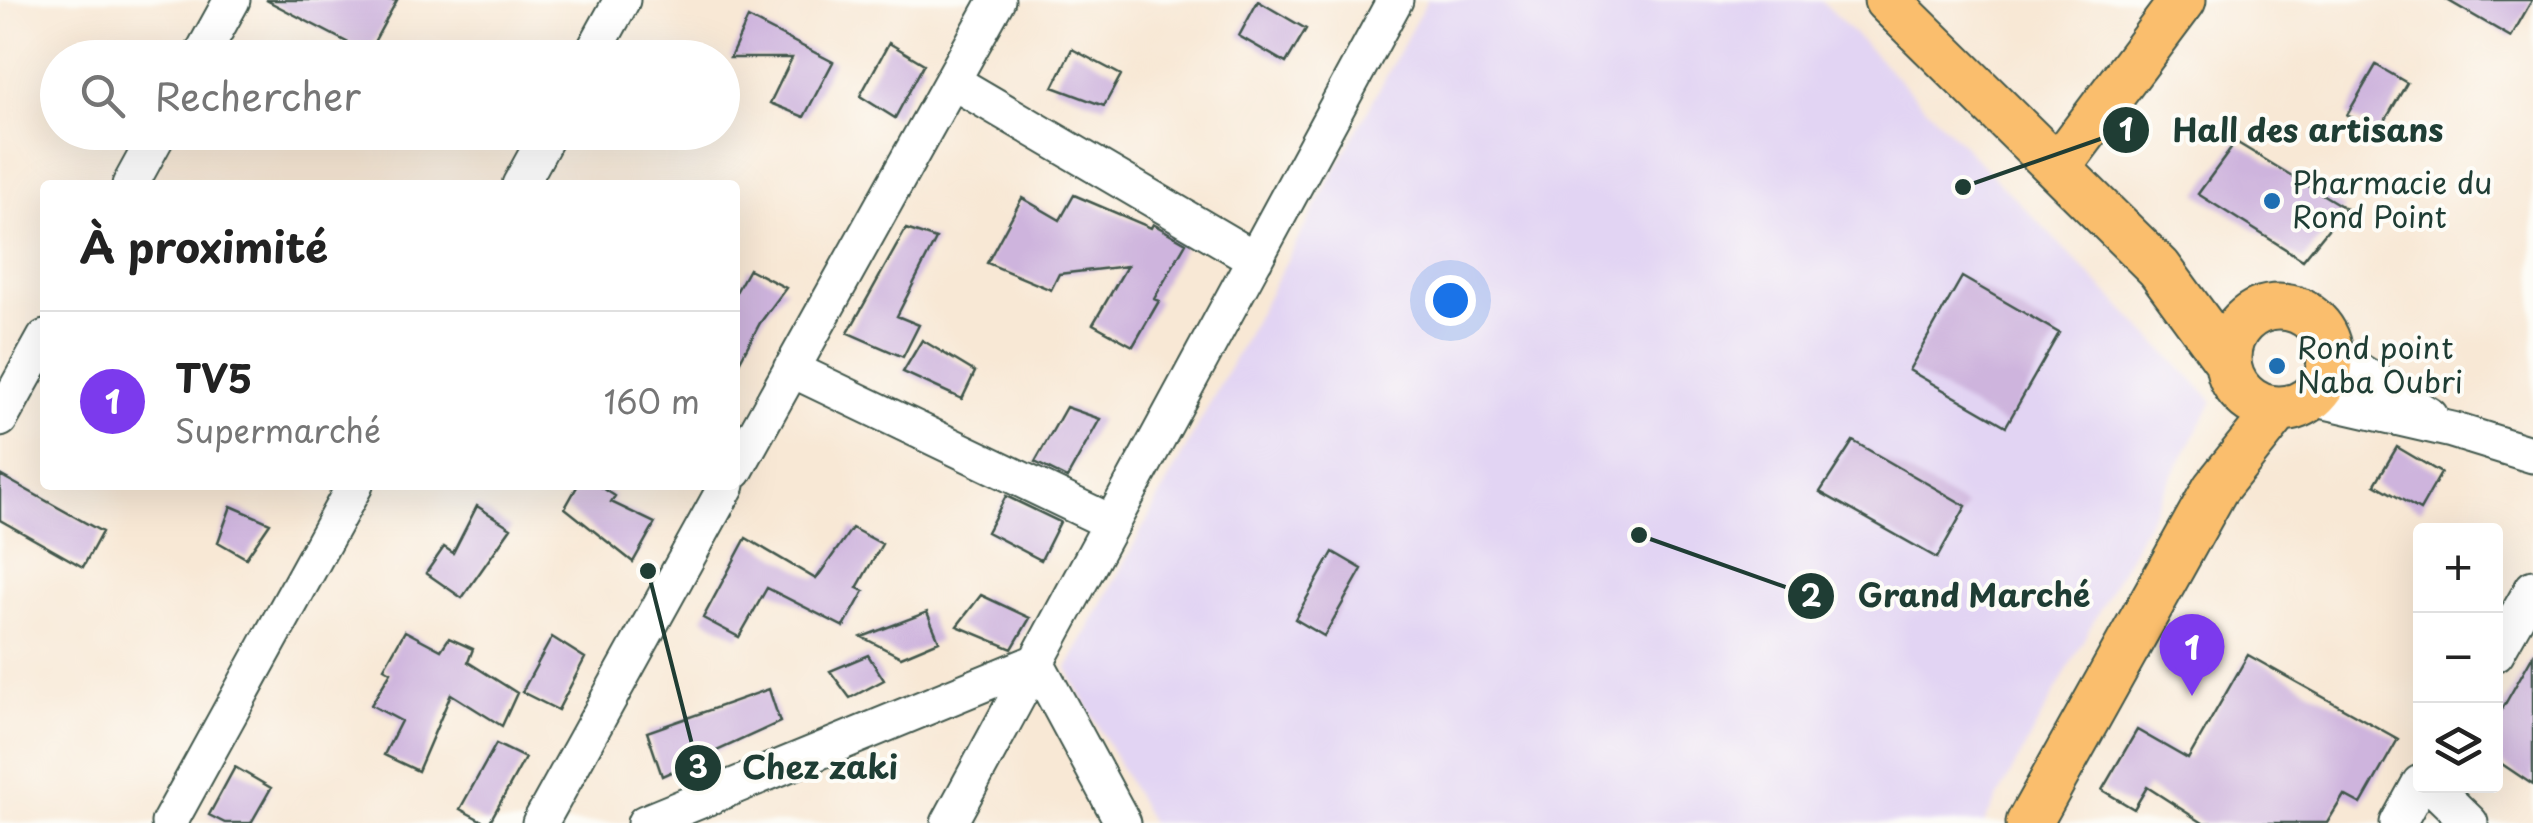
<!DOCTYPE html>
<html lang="fr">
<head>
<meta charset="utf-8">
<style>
	:root { --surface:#fff; --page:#f2f2f2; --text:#222; --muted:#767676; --line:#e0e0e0; --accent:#7c3aed }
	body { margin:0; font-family:"Playpen Sans",sans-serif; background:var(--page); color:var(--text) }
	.controls { position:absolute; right:30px; bottom:30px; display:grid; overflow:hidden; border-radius:10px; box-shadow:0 10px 40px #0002 }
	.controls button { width:90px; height:90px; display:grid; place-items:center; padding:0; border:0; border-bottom:2px solid var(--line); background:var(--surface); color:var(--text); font:50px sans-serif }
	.you { position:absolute; left:1450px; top:300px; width:35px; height:35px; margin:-25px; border:8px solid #fff; border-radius:50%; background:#1a73e8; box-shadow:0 0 0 15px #1a73e833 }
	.badge { display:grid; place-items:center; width:65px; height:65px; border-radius:50%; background:var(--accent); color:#fff; font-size:32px; font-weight:700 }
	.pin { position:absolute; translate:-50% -82px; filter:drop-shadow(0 2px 5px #0008) }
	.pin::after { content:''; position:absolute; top:52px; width:35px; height:30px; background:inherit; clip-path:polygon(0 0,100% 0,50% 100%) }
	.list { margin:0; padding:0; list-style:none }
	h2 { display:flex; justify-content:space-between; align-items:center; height:130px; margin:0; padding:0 40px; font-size:42px }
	h2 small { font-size:32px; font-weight:400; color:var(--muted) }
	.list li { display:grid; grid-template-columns:65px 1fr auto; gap:30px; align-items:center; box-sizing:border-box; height:180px; padding:0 40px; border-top:2px solid var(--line) }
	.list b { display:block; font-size:38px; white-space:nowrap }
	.list p { margin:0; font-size:32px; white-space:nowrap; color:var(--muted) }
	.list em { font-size:32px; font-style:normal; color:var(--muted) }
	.icon { flex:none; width:55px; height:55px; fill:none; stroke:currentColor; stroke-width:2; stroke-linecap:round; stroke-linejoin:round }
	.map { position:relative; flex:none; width:2533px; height:823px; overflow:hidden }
	.search { position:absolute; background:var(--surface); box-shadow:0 10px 40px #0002; left:40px; top:40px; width:700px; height:110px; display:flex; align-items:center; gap:25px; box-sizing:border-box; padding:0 35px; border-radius:55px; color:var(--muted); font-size:38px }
	.panel { position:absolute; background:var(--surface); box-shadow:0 10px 40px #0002; left:40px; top:180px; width:700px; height:310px; border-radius:10px }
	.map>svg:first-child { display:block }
	.built { fill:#e2d4f3 }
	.building { fill:#ceb4dd }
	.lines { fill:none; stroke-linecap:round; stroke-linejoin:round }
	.minor-casing { stroke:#40574c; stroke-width:39 }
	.major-casing { stroke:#40574c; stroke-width:49 }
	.minor { stroke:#fff; stroke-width:35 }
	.major { stroke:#fabe6d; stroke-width:45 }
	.poi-dot { fill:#1f6fb2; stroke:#fdfcf7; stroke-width:4 }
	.labels { text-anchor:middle; stroke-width:8; stroke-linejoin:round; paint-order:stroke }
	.poi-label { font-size:30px; fill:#1f3d34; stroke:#fdfcf7; text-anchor:start }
	.leader { fill:none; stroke:#1f3d34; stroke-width:4 }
	.callout-dot { fill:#1f3d34; stroke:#fdfcf7; stroke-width:4 }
	.mark-label { font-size:30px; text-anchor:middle; font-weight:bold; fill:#fff }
	.callout-label { font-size:32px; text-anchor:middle; font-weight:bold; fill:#1f3d34; stroke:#fdfcf7; stroke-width:8; stroke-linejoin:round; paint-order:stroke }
</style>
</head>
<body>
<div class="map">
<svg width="2533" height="823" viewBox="0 0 2533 823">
	<rect width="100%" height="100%" fill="#fdfcf7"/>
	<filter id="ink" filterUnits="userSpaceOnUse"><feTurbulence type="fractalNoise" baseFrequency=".01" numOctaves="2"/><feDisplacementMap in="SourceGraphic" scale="20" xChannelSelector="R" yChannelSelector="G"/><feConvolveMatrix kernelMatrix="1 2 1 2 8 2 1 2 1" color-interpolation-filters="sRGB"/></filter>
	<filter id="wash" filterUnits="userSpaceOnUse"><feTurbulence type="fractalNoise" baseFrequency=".0048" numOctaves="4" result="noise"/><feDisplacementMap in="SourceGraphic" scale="40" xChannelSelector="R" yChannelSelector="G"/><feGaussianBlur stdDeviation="2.25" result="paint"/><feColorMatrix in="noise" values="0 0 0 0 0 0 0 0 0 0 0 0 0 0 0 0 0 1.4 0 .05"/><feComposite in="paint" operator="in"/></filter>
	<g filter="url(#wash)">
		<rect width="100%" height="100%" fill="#f8e8d5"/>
		<path class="built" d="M1427,0H1821L2213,401L1984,823H1151L1067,669Z"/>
		<g id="blocks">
			<path class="building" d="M266,0H397L368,53Z
				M2447,0H2532L2511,37Z
				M1258,1L1306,29L1286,63L1239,36Z
				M748,18L833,62L804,117L770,103L792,58H730Z
				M889,43L924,64L895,118L860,96Z
				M1072,49L1121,75L1104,106L1053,87Z
				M2376,65L2407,83L2378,133L2347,115Z
				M2236,142L2345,208L2303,260L2198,194Z
				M1074,195L1151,228L1153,224L1186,243L1154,299L1159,301L1133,346L1093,324L1127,266L1059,274L1051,290L987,263L1022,198L1060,220Z
				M906,229L936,239L897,316L919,325L903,357L848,333Z
				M749,269L786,288L760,323L735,370V294Z
				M1962,277L2059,333L2006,426L1909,370Z
				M922,340L975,372L962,399L903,372Z
				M1066,407L1100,419L1067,478L1035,462Z
				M1853,441L1966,506L1937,558L1820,492Z
				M2397,447L2441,473L2420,510L2375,484Z
				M0,475L102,532L83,567L0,520Z
				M578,485H598L615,496L611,502L655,523L633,562L565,508Z
				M1006,496L1060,522L1041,560L987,532Z
				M231,506L270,523L246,558L218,542Z
				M477,506L511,528L462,598L426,573L444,547L453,553Z
				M852,528L882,544L857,588L864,591L844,627L767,588L739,637L703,618L746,538L816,579Z
				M1333,552L1362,569L1324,636L1295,619Z
				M981,595L1030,618L1012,649L957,626Z
				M927,612L939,641L901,657L862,637Z
				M405,631L441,650L449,638L473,649L468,662L517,693L502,726L451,694L418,771L384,755L401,721L371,705L391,672L384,668Z
				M552,637L585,658L558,710L522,692Z
				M868,655L884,680L850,698L830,671Z
				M2248,655L2398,739L2361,804L2344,795L2327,823H2203L2147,787L2134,809L2102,790L2137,730L2188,759Z
				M2533,655V785L2496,760V720Z
				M769,689L780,722L662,776L647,732Z
				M496,744L525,758L489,823H486L460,809Z
				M235,767L271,788L251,823H225L209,815Z"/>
		</g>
	</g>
	<g filter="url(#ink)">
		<use href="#blocks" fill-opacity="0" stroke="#40574c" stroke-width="2.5"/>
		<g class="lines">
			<g class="minor-casing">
				<path id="minor" d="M200,58L232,0
					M590,58L622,0
					M952,81L1255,259
					M130,185L159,132
					M520,185L549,132
					M2330,353L2430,416
					M791,369L1112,523
					M2312,398L2452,430L2533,455
					M0,419L45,338
					M735,471L997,0
					M2496,653L2533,588
					M2432,786L2470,823
					M169,823L355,485
					M540,823L727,485
					M645,823L1036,662L1123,823
					M949,823L1395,0
					M2398,823L2420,783"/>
			</g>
			<g class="major-casing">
				<path id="major" d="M1887,0L2159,268L2228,362
					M2058,167L2183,0
					M2228 358a51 51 0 1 1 102 0a51 51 0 1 1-102 0Z
					M2029,823L2215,489L2278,410"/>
			</g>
			<use href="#minor" class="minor"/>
			<use href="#major" class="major"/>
		</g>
	</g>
	<g class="poi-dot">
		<circle cx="2272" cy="201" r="10"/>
		<circle cx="2277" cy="366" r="10"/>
	</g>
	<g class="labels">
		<g class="poi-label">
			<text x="2292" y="194">Pharmacie du<tspan x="2292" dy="34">Rond Point</tspan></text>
			<text x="2297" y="359">Rond point<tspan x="2297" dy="34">Naba Oubri</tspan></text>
		</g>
	</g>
	<path class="leader" d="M1963 187L2126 130M1639 535L1811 596M648 571L698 768"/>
	<g class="callout-dot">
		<circle cx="1963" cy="187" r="10"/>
		<circle cx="1639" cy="535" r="10"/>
		<circle cx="648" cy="571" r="10"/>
		<circle cx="2126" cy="130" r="25"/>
		<circle cx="1811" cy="596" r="25"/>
		<circle cx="698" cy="768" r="25"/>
	</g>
	<g class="mark-label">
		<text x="2126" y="141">1</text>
		<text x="1811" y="607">2</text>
		<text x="698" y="778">3</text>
	</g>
	<g class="callout-label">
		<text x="2308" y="142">Hall des artisans</text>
		<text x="1974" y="607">Grand Marché</text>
		<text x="820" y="779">Chez zaki</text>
	</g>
</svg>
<div class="controls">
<button>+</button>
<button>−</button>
<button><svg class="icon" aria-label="layers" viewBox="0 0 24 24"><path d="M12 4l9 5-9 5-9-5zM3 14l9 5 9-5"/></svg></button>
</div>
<div class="you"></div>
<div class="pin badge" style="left:2192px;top:696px">1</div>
<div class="search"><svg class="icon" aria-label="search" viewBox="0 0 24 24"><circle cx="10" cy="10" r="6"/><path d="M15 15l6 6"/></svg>Rechercher</div>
<section class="panel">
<h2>À proximité<small></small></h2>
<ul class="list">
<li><span class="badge">1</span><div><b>TV5</b><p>Supermarché</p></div><em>160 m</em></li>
</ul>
</section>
</div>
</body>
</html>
